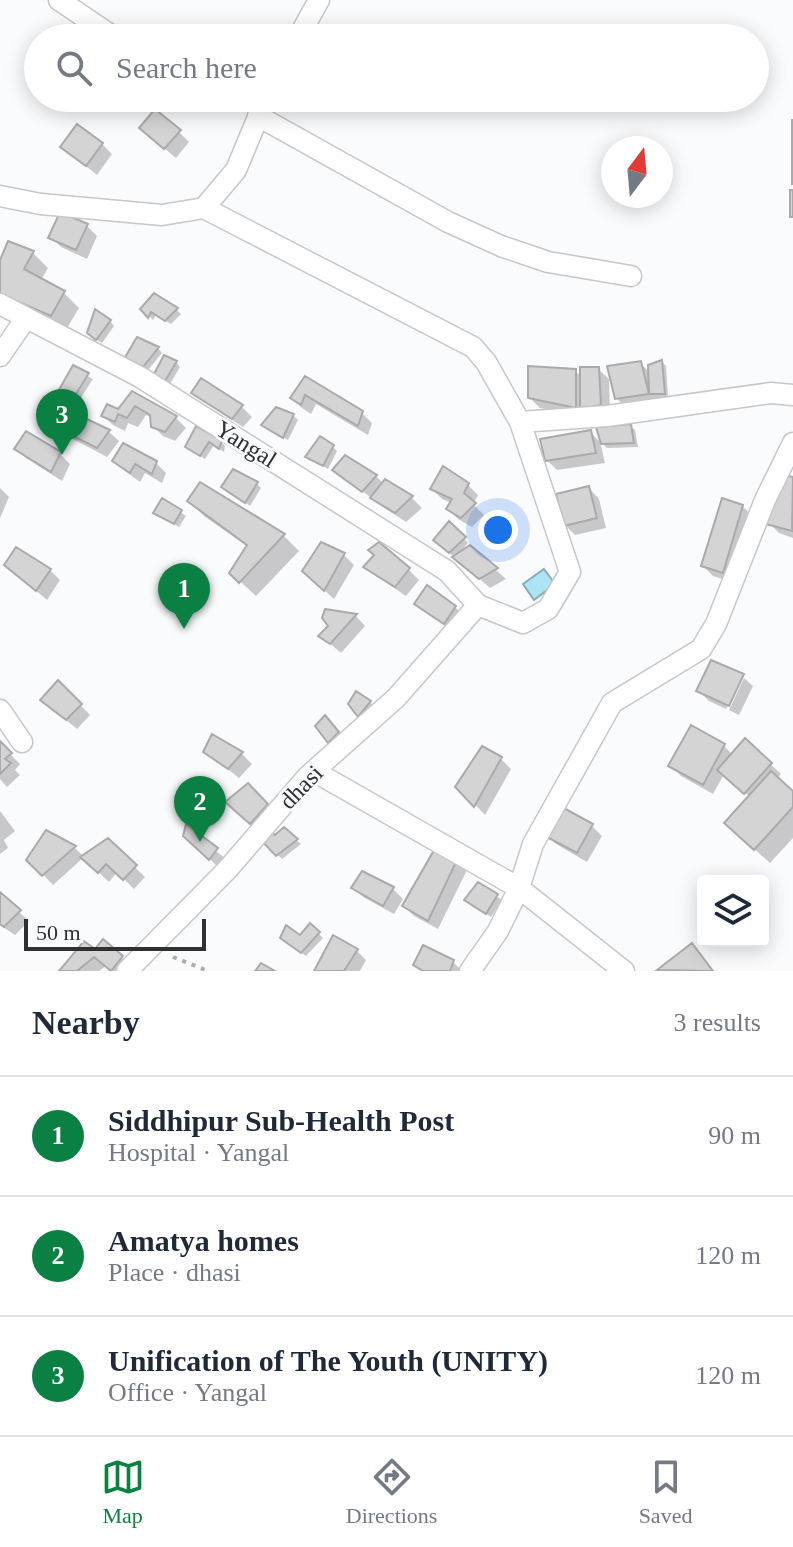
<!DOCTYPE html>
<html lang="en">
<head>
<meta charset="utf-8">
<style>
	:root { --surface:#fff; --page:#f6f6f7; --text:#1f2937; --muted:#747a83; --line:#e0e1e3; --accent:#0b8043 }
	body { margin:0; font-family:Georgia,serif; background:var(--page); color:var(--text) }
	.controls { position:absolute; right:24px; bottom:24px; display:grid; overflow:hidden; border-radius:8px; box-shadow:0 4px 20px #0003 }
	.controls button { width:72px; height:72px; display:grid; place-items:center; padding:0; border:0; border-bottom:2px solid var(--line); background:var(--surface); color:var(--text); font:40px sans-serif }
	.compass { position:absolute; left:601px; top:136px; width:72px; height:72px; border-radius:50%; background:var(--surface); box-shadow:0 4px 20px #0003; rotate:16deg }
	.scale { position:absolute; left:24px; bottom:20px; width:182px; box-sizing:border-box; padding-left:8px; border:4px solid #2f3030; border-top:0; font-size:22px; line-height:28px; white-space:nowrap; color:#2f3030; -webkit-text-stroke:6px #fafbfd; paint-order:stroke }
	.you { position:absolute; left:498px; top:530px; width:28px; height:28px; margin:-20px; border:6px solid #fff; border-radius:50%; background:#1a73e8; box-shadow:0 0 0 12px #1a73e833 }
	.badge { display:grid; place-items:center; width:52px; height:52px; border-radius:50%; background:var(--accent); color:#fff; font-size:26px; font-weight:700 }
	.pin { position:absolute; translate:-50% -66px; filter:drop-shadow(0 2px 4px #0008) }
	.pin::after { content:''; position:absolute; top:42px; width:28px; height:24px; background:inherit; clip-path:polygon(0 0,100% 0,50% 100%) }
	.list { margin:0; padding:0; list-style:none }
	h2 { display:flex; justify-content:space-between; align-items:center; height:104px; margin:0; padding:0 32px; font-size:34px }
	h2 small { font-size:26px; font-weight:400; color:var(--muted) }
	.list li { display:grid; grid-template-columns:52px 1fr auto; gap:24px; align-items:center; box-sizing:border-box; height:120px; padding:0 32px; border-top:2px solid var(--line) }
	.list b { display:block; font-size:30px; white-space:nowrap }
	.list p { margin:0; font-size:26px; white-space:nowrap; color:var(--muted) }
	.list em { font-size:26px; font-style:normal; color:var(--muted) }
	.icon { flex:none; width:44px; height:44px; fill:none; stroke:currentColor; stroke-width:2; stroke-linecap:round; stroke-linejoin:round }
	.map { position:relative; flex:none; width:793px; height:971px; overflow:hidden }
	.search { position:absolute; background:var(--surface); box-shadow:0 4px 20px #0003; left:24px; right:24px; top:24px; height:88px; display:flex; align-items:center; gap:20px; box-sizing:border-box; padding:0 28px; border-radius:44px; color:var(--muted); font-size:30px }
	.sheet { height:464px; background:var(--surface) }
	nav { display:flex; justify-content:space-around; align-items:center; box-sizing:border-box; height:112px; border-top:2px solid var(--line); background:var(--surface); font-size:22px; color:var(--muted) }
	nav a { display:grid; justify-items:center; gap:4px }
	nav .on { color:var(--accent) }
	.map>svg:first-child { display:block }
	.water { fill:#ade4f3; stroke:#87aeb8; stroke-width:2 }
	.shadow { fill:#0003 }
	.building { fill:#d5d4d5; stroke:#aba9ab; stroke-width:2 }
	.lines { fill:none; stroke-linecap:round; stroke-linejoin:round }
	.street-casing { stroke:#c5c7c9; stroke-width:23 }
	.path { stroke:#acadae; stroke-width:4; stroke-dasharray:4 6; stroke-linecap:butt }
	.street { stroke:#fff; stroke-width:20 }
	.labels { text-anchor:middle; stroke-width:6; stroke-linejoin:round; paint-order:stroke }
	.street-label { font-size:24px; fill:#2f3030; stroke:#fafbfd }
</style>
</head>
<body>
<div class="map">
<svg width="793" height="971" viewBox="0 0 793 971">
	<rect width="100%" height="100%" fill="#fafbfd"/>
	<path class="water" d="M544,569L555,584L534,600L523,584Z"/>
	<path class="shadow" d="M179,132L189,142L176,158L152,138Z
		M102,144L112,154L97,175L62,147Z
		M87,226L97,236L87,259L61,247L51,237Z
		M33,253L48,268L41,280L64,293L79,308L66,330L0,301V262Z
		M143,309H176L181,314L171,324L156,315L153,320Z
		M110,321L114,326L102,343L94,338Z
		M158,348L162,353L148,370L131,363Z
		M176,362L180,367L170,384L161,379Z
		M662,362L666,366L668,398H657L658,404L627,408L616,398L640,363L650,373Z
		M73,368L93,379L76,405L58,395Z
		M598,369L609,379L610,415L586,416L540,408L530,398L575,371L582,377Z
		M306,378L362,413L372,423L368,435L316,404L311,414L302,408L292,398Z
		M201,381L242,407L252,417L243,427L204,402L194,392Z
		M132,394L176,418L186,428L175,441L163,436L153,426L152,418L146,415L138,427L128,423L125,431L113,425L103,416L118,412Z
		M73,414L109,432L119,441L107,457L71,438L62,428Z
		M293,415L298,420L288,440L268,429Z
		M630,426L635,430L638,447L607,448L602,443Z
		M197,429L220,441L225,446L224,452L214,445L205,459L192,451Z
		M590,432L600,442L605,463L557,470L547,460Z
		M124,446L156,463L166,473L162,483L145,473L140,482L125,471L114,461Z
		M333,447L337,451L328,469L308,457Z
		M16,449L60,454L70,464L62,481L26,458Z
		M345,458L376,476L384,484L386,481L412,498L422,508L406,522L383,507L335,470Z
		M783,476L793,479V538L779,533L769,523Z
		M200,484L284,536L299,551L256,596L231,573L248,547L204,516L189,501Z
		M257,484L261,488L250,506L229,491Z
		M468,485L478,495L473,504L484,515L472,527L458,519L448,509L452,503L442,499L432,489Z
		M0,488L9,497L0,518Z
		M589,488L599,499L606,528L575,535L565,525Z
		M163,501L186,516L179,527L155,512Z
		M742,506L753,516L733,582L713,576L703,566Z
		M449,524L468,543L461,551L462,552L470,547L506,579L490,588L440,545Z
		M344,555L354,565L334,599L314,581Z
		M6,565L50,570L60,580L47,600Z
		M366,567L409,570L419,580L406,596L376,576Z
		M417,604L455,607L465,617L454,633Z
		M326,611L356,616L365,626L341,653L321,636L330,626Z
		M743,676L726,709L709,701L699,691Z
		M744,678L753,686L739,715L729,710Z
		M58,682L90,715L77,729L53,709Z
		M370,702L374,707L364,720L351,704Z
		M213,737L242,754L252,764L239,778L205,751Z
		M745,741L781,774L777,779L793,793V838L770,863L742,838L750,797L724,774L713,794L681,776L671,766L724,746L733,755Z
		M0,744L20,764L15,770L20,775L7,787L0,779Z
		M501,759L511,769L485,815L458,787Z
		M248,786L277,815L261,832L237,812Z
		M193,788L213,803L217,807L208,814L190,799Z
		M0,811L15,831L4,840L8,848L0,854Z
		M592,826L602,836L587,862L556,844L546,834Z
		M187,827L227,860L220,869L185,835Z
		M284,830L301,844L282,859L262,839L275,838Z
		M46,832L75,848L84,857L108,841L145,877L134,889L117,872L109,882L83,858L53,885L28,859Z
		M437,848L467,870L438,929L414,916L404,906Z
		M479,885L502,900L491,917L471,904Z
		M353,887L393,889L403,899L394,914L363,897Z
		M0,895L29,921L15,935L0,925Z
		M311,926L323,938L306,956L287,942L300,938Z
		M692,946L714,971H660Z
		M356,950L366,960L360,971H316Z
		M95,952L121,957L131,967L128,971H111L106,966L99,971H61Z
		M453,962L462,971H422L416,965Z"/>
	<path class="building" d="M456,29L487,38H454Z
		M155,109L181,130L164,149L139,128Z
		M792,120H793V184H792Z
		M77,124L103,143L86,166L60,147Z
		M790,190H793V217H790Z
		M60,212L88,224L76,250L48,238Z
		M8,241L34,251L24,269L65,291L51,316L0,294V260Z
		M154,293L178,308L165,321L151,312L148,318L140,309Z
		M95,309L111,320L96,340L87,333Z
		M137,337L159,347L143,367L124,359Z
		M164,355L177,361L165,381L154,374Z
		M662,360L665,394H649L648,365Z
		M641,361L649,394L615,399L607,366Z
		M73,365L89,373L71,402L56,395Z
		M528,366L576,369V408L528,398Z
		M580,367H599L601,405L580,409Z
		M305,376L363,411L358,426L305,395L301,405L290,398Z
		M201,378L243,405L232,419L191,393Z
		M132,391L177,416L165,432L151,427L150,415L135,406L127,418L118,414L115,422L101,416L107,404L118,409Z
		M276,407L294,414L283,438L261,425Z
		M72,412L110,430L97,448L59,429Z
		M631,424L634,443L601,444L596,427Z
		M196,426L222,440L219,449L209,442L200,456L185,447Z
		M591,430L596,453L545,461L540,439Z
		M26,431L61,452L51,472L14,449Z
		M320,436L334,445L323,466L305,457Z
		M123,443L157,461L152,474L135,464L130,473L112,461Z
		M345,455L377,475L362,492L332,470Z
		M443,466L469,483L464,493L476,503L461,518L446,509L452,499L430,489Z
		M233,469L258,482L245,503L221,487Z
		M781,474L793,477L792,531L766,524Z
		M385,479L413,496L395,513L370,498Z
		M200,482L285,534L239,583L229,573L247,545L187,501Z
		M589,486L597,518L564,526L556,494Z
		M162,498L182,510L174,524L153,513Z
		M722,498L743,505L723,573L701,566Z
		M449,521L466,537L449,553L433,540Z
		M321,542L345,553L324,591L302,571Z
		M379,542L410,568L395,587L363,567L374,555L368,550Z
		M470,545L498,568L479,579L452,557Z
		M16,547L51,569L36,591L4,565Z
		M427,585L456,606L444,624L414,604Z
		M325,609L357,614L330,644L318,636L328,626L322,618Z
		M711,660L744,674L729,706L696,691Z
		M58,680L82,704L66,720L40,700Z
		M356,691L371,701L358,717L348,704Z
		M325,715L339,732L328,743L315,726Z
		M691,725L725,744L703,785L668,766Z
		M212,734L243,752L228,769L203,752Z
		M745,738L772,763L744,794L717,770Z
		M0,741L12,753L5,759L11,763L0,774Z
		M482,746L502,757L474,807L455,787Z
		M771,771L793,791V807L754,850L724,823Z
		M248,783L268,804L250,824L225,802Z
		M193,785L214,801L202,811L183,795Z
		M560,806L593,824L577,853L543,835Z
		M186,824L218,848L209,860L183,836Z
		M284,827L298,839L276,856L260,839L269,830L275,835Z
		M46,830L76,846L42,876L26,860Z
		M108,838L137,865L123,880L106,864L98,873L80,857Z
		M437,845L458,858L428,921L402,906Z
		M362,871L394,887L383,906L351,888Z
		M478,882L498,894L486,914L464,900Z
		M0,892L21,910L4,927L0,924Z
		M310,923L320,932L301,953L280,938L286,925L300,935Z
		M333,935L358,949L344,971H314Z
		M103,939L123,956L111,971L94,957L77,971H59L84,941L95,949Z
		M692,943L713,971L657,970Z
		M423,945L454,960L450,971H423L413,965Z
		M261,963L275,971H255Z"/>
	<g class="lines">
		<g class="street-casing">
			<path id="street" d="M59,0L115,38
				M298,38L319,0
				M258,116L448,222L501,246L548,262L631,276
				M0,196L41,204L162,215L204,208L473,347L486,362L520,422
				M204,208L236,170L266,98
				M0,304L140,377L447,571L478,605L523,623L548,609L570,572L520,422L607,416L771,393L793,395
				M0,356L26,318
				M0,710L22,742
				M317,769L324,777L519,888L624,971
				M127,971L227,870L308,776L396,698L478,605
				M470,971L498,931L519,888L533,844L612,703L701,649L716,624L765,500L793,443"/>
		</g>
		<path class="path" d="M173,957L208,971"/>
		<use href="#street" class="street"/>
	</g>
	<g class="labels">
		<g class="street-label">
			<text transform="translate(246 444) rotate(32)" y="8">Yangal</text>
			<text transform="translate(301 787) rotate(-46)" y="8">dhasi</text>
		</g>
	</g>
</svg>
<div class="controls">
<button><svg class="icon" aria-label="layers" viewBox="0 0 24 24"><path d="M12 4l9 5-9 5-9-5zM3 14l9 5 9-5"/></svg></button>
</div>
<svg class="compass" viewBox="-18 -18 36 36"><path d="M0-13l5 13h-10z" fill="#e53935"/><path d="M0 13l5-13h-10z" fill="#747a83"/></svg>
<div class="scale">50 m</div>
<div class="you"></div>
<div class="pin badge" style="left:184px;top:629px">1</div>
<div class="pin badge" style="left:200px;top:842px">2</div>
<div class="pin badge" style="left:62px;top:455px">3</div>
<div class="search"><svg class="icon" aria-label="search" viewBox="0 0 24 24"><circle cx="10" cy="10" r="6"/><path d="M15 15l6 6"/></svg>Search here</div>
</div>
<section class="sheet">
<h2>Nearby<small>3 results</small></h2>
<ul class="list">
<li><span class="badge">1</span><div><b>Siddhipur Sub-Health Post</b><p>Hospital · Yangal</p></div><em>90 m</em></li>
<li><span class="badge">2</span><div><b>Amatya homes</b><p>Place · dhasi</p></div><em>120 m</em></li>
<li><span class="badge">3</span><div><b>Unification of The Youth (UNITY)</b><p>Office · Yangal</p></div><em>120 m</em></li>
</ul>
</section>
<nav>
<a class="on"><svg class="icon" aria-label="map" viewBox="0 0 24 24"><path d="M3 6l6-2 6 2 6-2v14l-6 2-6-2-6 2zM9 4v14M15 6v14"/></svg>Map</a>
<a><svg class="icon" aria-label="directions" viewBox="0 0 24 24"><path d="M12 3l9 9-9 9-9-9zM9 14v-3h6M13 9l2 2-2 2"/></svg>Directions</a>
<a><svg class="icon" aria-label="saved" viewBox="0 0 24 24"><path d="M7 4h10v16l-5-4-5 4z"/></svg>Saved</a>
</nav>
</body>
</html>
